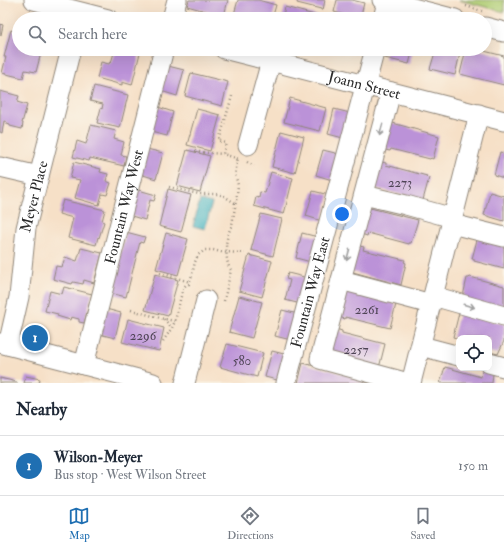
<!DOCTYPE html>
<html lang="en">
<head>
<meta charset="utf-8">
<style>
	:root { --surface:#fff; --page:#f6f6f7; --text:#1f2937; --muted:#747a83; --line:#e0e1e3; --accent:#1f6fb2 }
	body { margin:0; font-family:"IM FELL Double Pica",serif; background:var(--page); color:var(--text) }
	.controls { position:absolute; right:12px; bottom:12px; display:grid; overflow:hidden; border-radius:8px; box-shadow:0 4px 16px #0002 }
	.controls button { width:36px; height:36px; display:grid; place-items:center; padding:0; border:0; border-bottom:1px solid var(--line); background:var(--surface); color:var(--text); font:20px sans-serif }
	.you { position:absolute; left:342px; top:214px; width:14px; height:14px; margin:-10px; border:3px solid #fff; border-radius:50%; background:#1a73e8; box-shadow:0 0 0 6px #1a73e833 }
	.badge { display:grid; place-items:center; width:26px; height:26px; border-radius:50%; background:var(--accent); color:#fff; font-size:13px; font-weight:700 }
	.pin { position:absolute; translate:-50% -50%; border:2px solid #fff; box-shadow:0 1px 4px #0006 }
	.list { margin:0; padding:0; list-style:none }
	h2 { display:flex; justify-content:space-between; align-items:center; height:52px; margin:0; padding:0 16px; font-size:17px }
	h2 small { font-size:13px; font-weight:400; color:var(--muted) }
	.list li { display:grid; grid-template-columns:26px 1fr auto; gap:12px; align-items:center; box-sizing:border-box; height:60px; padding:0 16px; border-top:1px solid var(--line) }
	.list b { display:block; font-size:15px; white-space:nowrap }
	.list p { margin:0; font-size:13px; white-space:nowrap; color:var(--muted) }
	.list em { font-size:13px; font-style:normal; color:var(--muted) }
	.icon { flex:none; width:22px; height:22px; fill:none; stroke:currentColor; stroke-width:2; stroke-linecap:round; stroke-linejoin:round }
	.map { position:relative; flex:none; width:504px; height:383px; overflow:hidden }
	.search { position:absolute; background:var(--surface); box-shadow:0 4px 16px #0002; left:12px; right:12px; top:12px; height:44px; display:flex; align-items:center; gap:10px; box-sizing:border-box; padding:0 14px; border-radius:22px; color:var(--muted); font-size:15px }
	.sheet { height:112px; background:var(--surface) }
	nav { display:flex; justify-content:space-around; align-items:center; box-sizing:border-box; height:56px; border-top:1px solid var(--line); background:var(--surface); font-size:11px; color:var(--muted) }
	nav a { display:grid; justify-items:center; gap:2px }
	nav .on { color:var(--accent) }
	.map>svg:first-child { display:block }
	.green { fill:#afcc72; stroke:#6d7c4e }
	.water { fill:#43b1be; stroke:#376e74 }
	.building { fill:#bb92d8 }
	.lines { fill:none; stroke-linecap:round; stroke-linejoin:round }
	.minor-casing { stroke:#908679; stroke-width:21 }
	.path { stroke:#908679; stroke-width:2.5; stroke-dasharray:1 3; stroke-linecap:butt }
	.minor { stroke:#fff; stroke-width:19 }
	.oneway { stroke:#a0a0a0 }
	.labels { text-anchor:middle; stroke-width:3.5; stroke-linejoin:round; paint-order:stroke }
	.number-label { font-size:13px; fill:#4f4556 }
	.street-label { font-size:15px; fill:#2b2b2b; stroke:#fbf7ec }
</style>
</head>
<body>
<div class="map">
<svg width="504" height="383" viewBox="0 0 504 383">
	<rect width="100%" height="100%" fill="#fbf7ec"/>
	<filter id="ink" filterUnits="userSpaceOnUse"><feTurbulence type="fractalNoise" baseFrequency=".025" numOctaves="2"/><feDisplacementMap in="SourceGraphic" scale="8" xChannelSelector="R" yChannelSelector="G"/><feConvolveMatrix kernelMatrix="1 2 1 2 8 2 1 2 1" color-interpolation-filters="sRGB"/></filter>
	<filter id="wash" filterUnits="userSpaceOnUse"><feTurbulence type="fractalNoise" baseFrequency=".012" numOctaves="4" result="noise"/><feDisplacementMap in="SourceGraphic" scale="16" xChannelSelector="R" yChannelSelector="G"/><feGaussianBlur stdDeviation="0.9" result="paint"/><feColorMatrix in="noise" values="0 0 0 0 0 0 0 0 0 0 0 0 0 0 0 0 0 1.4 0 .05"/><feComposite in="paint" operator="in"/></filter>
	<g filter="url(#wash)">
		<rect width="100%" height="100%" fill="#f6e0c7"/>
		<path class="green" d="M459,0H504V12Z"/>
		<path class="water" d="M200,200L212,203L205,229L193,226Z"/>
		<g id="blocks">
			<path class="building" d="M189,0H228L224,16L187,6Z
				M238,0H258L276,5L272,19H237L233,18Z
				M298,0H325L323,10H321V9L297,3Z
				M337,0H352L364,3L360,19L334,12Z
				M285,7L322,17L321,19H282Z
				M399,11L424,19H397Z
				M0,24L3,25L1,35H0Z
				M11,30L19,32V49H42L36,72L25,70L23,78L2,73L6,57H4Z
				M115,49H124L140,53L132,85L122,82V85L97,78L101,62L109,64L110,62L111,63Z
				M387,49H413L409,64L385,58Z
				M436,49H461L455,75L430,69Z
				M466,49H476L504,56V85L460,74Z
				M168,66L184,70L177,96L161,91Z
				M191,73L228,82L222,106L185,96Z
				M94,86L128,95L120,128L97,123L101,108L102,109L103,104L90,101Z
				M0,91L19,96L17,102L27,105L22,123H23L22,129L10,126V125L7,124V122L4,121L2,133L0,132Z
				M290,98L326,108L320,131L284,122Z
				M158,107L173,112L167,136L151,132Z
				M197,109L220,115L210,151L187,145Z
				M334,109L350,113L343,138L328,134Z
				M389,122L439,136L433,159L431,158L430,159L391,149L390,151L381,149Z
				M91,125L116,131L114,139L124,142L121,155L126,156L124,166L90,158L89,161L73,157L77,141L86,144Z
				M281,131L304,137L295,173L272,167Z
				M147,149L163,153L156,179L140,174Z
				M187,150L210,156L200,192L177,186Z
				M323,150L339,154L332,180L316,175Z
				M500,152L504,153V178L494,175Z
				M378,161L386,163V165L427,176L426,177L429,178L423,200L371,187Z
				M74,162L101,169L100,172L108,174L106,181L111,183L107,195L102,194L99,205L75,198L80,180L70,178Z
				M271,172L293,178L284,214L254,206L256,197L259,198L260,192L265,193Z
				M135,189L156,195L154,201L150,200L145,220L128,215Z
				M168,189L191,195L181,232L159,226Z
				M313,191L329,195L322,221L306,216Z
				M490,192L504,196V221L484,215Z
				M63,200L105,210L102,221L104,222L99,238L98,237L96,245L68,238L73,218L59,214Z
				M366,207L418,220L411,243H409V244L368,233L367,236L359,233Z
				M261,214L282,219L273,256L251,250Z
				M126,232L145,237L143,243L140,242L126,297L110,293Z
				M166,233L188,239L178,275L156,269Z
				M302,233L318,237L311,262L296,258Z
				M478,236L504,242V269L474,261V259H472Z
				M356,245L364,247L363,250L405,260L404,262L406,263L401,285L349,271Z
				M81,248L102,253L94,283L84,280L83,284L73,282L72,284L53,279L56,266L62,267L65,257L77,261Z
				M249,255L272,261L262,297L239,291Z
				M288,273L308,278L301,304L285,300L290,280L286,279Z
				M155,274L178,280L168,316L145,310Z
				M470,277L504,286V312L462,301L467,278H469Z
				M64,287L92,294L84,323L79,322V319L71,317L70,320L57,316L58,314L45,311L50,291L62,294Z
				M344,290L396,304L390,328L345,317V319L339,317Z
				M239,296L262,302L252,338L229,332Z
				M106,309L121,313L115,338L99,334Z
				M282,310L298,314L291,340L275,336Z
				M459,313L504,324V341L498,354L489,352V338H459V339L453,337Z
				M128,319L164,328L159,351L122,342Z
				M336,329L342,331V333L385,344L379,368L328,354Z
				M227,344L263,353L257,377L220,367Z
				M272,351L288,355L281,381L265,377Z
				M303,363L377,383H298Z
				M445,367L481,377L482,371L493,374L492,383H440Z
				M26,376L40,379L39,383H24Z
				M0,378L17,382V383H0Z"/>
		</g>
	</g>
	<g filter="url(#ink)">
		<use href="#blocks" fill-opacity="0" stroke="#908679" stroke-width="1"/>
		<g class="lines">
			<g class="minor-casing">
				<g id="minor">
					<path d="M34,0L108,19"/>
					<path d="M382,0L455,19"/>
					<path d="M172,19L177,0"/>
					<path d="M383,19L387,1"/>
					<path d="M485,27L504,32"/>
					<path id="s1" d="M224,49L504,121"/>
					<path d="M391,92L320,359L408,383"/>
					<path d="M248,145L271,61"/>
					<path d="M0,167L39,176"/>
					<path d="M364,195L406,205L453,218"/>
					<path d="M452,224L504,237"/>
					<path d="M341,280L431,304"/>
					<path d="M433,296L504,316"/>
					<path d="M0,343L153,383"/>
					<path id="s2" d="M8,345L19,297L26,228L71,49"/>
					<path d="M421,346L459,356"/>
					<path d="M489,363L504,367"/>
					<path id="s3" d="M84,365L164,49"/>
					<path d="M185,383L206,300"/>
					<path id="s4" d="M286,383L375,49"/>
					<path d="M411,383L479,114"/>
				</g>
			</g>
			<path class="path" d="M466,6L482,11
				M232,96L219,141L226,143L223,154L239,159
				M195,151C205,153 213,153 223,154
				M247,162L254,166
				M169,187L199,194H218L224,196L235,203
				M160,273L190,282
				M224,301L231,270L229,267L227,260L226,244L228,234L232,225L237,195L238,185L235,174L238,157
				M131,310L164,319L175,321
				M164,319L172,328
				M163,341L172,328L175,321L183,288L186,285L189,284L192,275L195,262L198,255L205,250H213L221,252L245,253"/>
			<use href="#minor" class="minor"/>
		</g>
		<defs><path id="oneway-shaft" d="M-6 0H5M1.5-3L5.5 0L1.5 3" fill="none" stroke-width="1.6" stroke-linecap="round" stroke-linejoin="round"/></defs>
		<g class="oneway">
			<use href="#oneway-shaft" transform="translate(381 130) rotate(105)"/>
			<use href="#oneway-shaft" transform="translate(348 255) rotate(105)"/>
			<use href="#oneway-shaft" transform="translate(469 306) rotate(16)"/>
		</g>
	</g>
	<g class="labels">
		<g class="number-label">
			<text x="400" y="187">2273</text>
			<text x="367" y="314">2261</text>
			<text x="143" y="340">2296</text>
			<text x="356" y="354">2257</text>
			<text x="242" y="365">580</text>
		</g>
		<g class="street-label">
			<text dy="5" stroke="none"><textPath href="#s1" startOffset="145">Joann Street</textPath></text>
			<text dy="5" stroke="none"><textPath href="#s2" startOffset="151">Meyer Place</textPath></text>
			<text dy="5" stroke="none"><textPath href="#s3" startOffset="163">Fountain Way West</textPath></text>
			<text dy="5" stroke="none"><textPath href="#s4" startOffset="94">Fountain Way East</textPath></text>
		</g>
	</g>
</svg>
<div class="controls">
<button><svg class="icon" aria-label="locate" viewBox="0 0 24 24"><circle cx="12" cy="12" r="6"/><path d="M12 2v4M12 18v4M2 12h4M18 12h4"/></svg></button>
</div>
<div class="you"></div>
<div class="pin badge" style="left:35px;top:338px">1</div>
<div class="search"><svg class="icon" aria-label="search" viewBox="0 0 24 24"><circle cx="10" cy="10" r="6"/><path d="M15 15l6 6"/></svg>Search here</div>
</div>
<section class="sheet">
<h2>Nearby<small></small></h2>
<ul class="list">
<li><span class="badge">1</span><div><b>Wilson-Meyer</b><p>Bus stop · West Wilson Street</p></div><em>150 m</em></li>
</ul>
</section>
<nav>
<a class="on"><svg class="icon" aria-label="map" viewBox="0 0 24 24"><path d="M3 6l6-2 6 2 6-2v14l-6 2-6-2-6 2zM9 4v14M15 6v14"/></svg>Map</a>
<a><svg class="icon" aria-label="directions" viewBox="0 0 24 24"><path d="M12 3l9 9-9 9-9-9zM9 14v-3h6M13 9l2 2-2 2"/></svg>Directions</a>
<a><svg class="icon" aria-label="saved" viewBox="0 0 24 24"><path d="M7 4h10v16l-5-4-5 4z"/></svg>Saved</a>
</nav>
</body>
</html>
